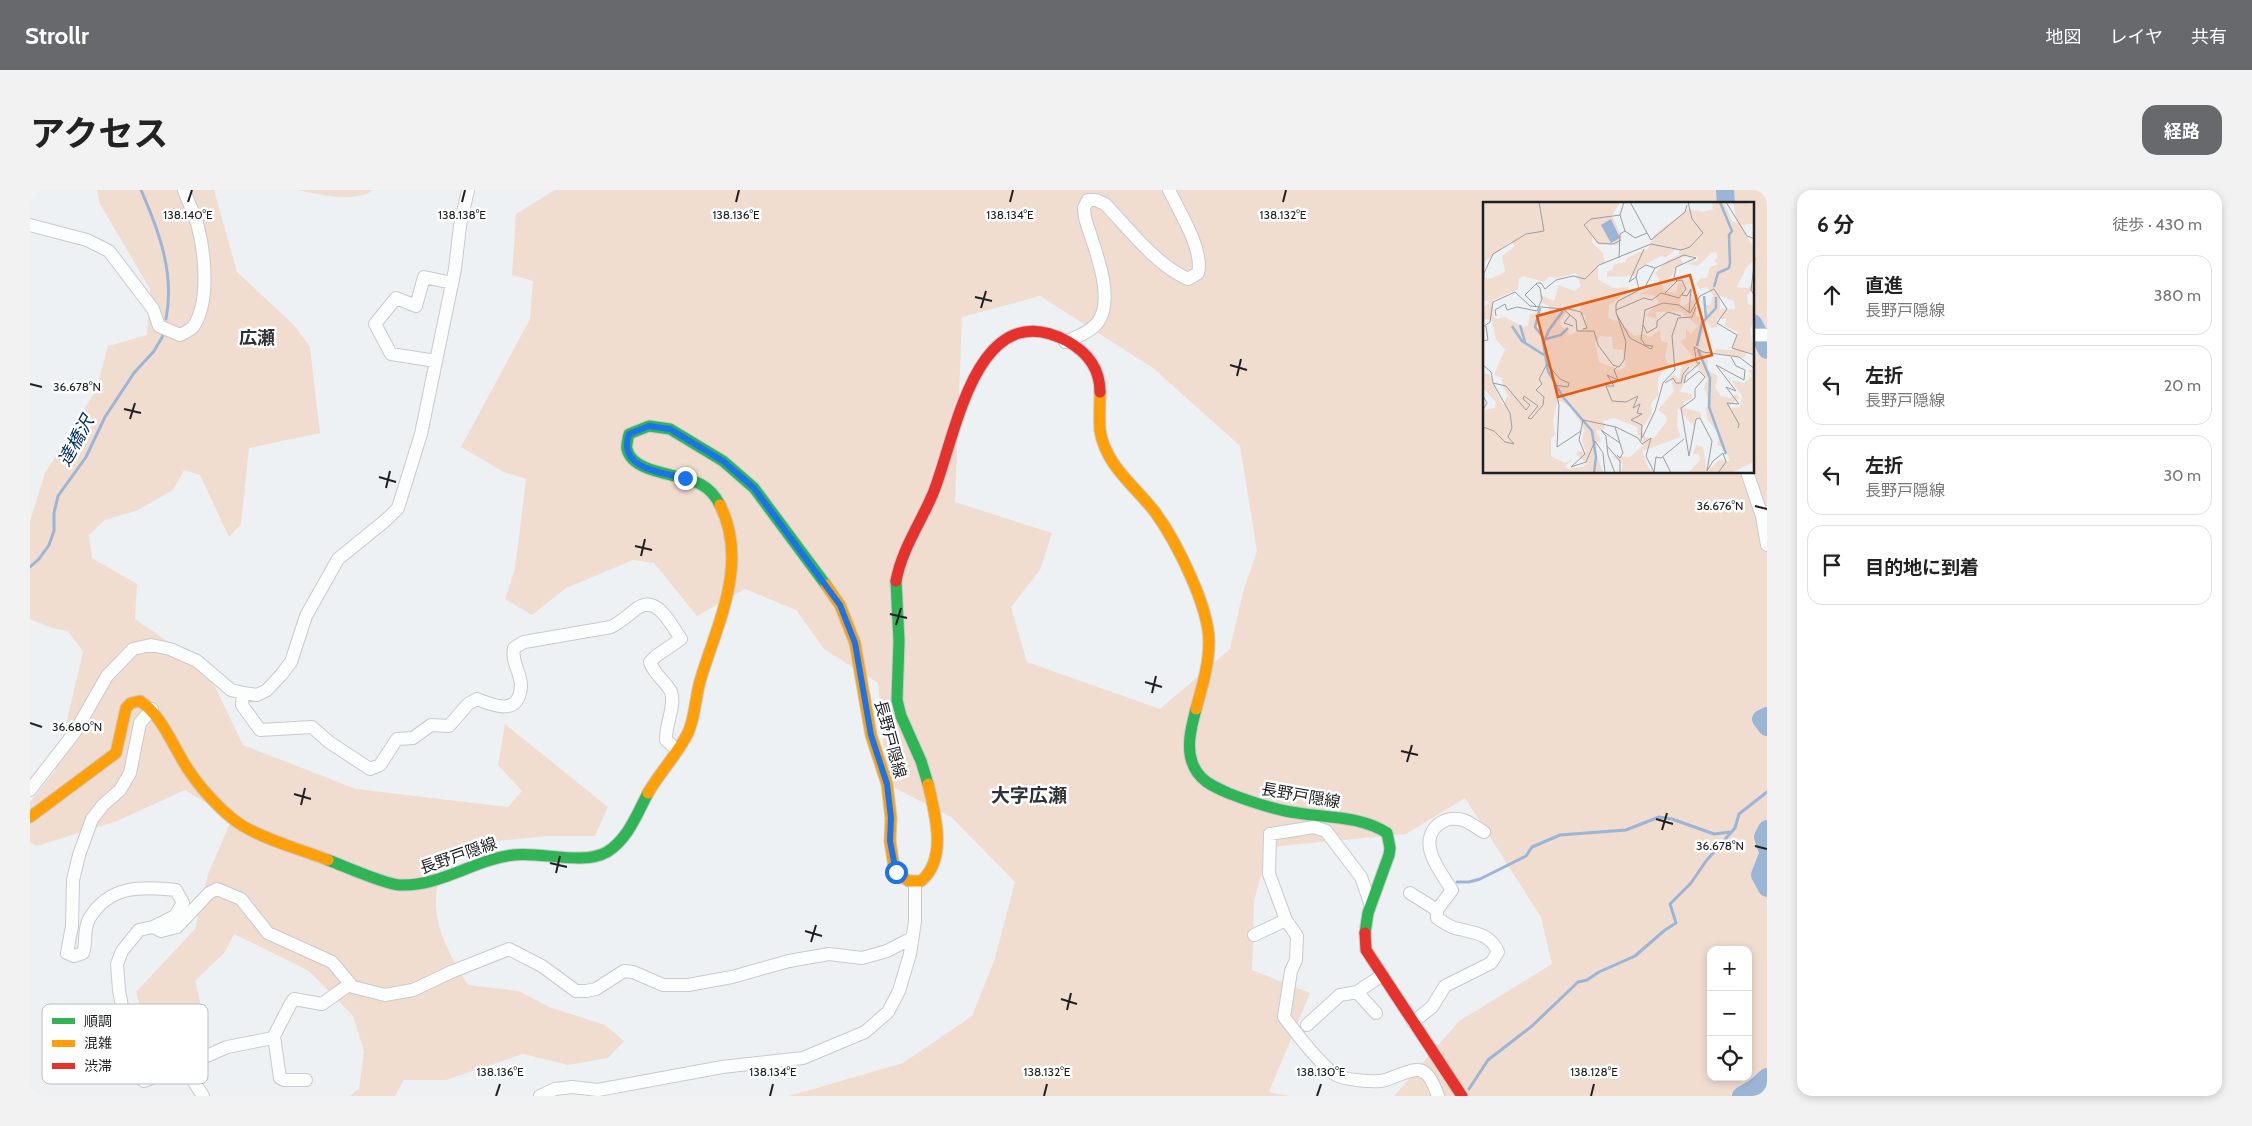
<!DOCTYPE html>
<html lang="ja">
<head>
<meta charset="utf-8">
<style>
	:root { --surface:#fff; --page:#f2f2f2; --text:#222; --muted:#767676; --line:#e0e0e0; --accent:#67696c }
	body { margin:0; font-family:Cabin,"Noto Sans JP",sans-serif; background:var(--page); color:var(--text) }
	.controls { position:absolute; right:15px; bottom:15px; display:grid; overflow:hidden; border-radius:10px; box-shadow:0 2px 8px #0003 }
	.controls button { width:45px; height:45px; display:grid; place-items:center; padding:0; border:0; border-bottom:1px solid var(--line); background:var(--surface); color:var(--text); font:25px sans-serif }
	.stop { position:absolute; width:15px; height:15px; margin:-11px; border:4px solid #1a73e8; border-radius:50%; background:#fff }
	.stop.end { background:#1a73e8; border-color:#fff; box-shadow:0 1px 5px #0008 }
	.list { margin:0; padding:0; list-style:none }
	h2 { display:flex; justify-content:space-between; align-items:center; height:65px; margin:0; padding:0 20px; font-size:21px }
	h2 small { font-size:16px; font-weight:400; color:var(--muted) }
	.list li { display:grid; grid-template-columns:32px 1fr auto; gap:15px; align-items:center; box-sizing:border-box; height:80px; margin:0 10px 10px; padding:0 10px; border:1px solid var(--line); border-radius:15px }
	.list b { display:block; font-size:19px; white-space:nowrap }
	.list p { margin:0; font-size:16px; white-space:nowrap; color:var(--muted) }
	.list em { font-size:16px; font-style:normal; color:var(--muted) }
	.icon { flex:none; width:28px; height:28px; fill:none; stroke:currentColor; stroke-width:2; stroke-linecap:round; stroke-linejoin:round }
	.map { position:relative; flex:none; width:1737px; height:906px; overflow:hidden; border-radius:15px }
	header { display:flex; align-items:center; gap:30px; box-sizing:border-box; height:70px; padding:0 25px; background:var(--accent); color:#fff }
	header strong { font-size:24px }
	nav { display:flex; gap:28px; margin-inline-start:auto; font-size:18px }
	.intro { display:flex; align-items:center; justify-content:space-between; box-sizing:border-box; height:120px; padding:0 30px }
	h1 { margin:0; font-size:35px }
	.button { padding:12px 22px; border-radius:15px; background:var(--accent); color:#fff; font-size:18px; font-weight:700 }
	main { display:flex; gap:30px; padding:0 30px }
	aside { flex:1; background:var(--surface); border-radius:15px; box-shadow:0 2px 8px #0003 }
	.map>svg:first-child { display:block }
	.green { fill:#f0ddd0; fill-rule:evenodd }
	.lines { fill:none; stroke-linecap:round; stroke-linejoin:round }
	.stream { stroke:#9bb5d7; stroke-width:3 }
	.river { stroke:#9bb5d7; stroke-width:18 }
	.street-casing { stroke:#c8cacd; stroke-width:14 }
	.fast-casing { stroke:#c8cacd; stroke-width:13 }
	.slow-casing { stroke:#c8cacd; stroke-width:13 }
	.jam-casing { stroke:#c8cacd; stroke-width:13 }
	.street { stroke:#fcfdfd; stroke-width:12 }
	.fast { stroke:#30b455; stroke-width:11 }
	.slow { stroke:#ff9f0a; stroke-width:11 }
	.jam { stroke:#e5322d; stroke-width:11 }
	.route { stroke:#1a73e8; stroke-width:6 }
	.ticks { fill:none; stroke:#1e2022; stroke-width:2 }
	.labels { text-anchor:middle; stroke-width:5; stroke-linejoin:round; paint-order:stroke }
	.street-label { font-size:16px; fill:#1e2022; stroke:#fff }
	.neighbourhood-label { font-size:18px; font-weight:bold; fill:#2f3237; stroke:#fff }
	.water-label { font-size:18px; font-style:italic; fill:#002f67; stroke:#fff }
	.quarter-label { font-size:19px; font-weight:bold; fill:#2f3237; stroke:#fff }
	.inset-river { fill:none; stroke:#9bb5d7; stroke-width:2.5 }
	.inset-road { fill:none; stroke:#9b9da0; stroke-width:1 }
	.view { fill:#e8590c; fill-opacity:0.15; stroke:#e8590c; stroke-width:2.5 }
	.inset-edge { fill:none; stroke:#1e2022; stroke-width:2.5 }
	.key { fill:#fff; stroke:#bcbcbd; stroke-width:1 }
	.key-label { font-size:14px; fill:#1e2022 }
	.ticks-label { font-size:12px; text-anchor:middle; fill:#1e2022; stroke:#fff; stroke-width:5; stroke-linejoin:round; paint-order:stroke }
</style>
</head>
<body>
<header>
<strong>Strollr</strong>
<nav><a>地図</a><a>レイヤ</a><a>共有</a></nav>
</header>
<div class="intro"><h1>アクセス</h1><a class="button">経路</a></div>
<main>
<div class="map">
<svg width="1737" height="906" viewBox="0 0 1737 906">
	<rect width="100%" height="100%" fill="#eef1f4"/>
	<path class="green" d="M67,0H184L207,82L264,135L280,157L290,243L219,258L211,334L199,347L170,285L154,280L143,300L108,320L75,330L59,345L62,368L107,394L105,429L176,478L213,555L326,599L478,617L492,601L468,575L475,534L578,617L565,646H517L437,654C430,664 412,681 409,691C398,730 419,763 438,795L489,801L519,817L575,835L594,851L578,868L538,875L493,864L416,890H374L365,906H319L329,899L334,861L323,826L279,781L204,744L195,762L165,791L170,811L164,839L148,858L119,845L106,802L165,739L178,684L202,629L155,600L87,631L7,656L0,652V612L25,581L53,462L38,441L22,438L0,429V331L15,283L66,200L78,156L117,145L120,99L70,14Z
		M267,0H343C325,14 287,4 267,0Z
		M525,0H1737V906H1364L1429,831L1522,774L1511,727L1435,608L1376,644L1239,657L1224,711L1222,780L1280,803L1239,902L1260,906H759L873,873L942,826L964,771L985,692L921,627L857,594L848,493L794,459L766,420L715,399L667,426L624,373L603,370L536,398L502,425L475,409L485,379L496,289L474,282L431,257L500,129L503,91L482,85L486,24ZM1454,14H1723V282H1454ZM1010,106L1123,178L1210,256L1227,361L1213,402L1200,459L1130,519L997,472L981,417L1010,380L1022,343L925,312L932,127ZM1681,760H1718V887H1681Z"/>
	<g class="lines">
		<path class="stream" d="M111,0C129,41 145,84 136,129
			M0,377L9,369L19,355L24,341V323L28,306L56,267L75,227L104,183L124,161L134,144
			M1427,692H1439L1450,689L1496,666L1502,657L1530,645L1596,640L1629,627L1642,629L1684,644L1701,642
			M1439,899L1458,870L1502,836L1548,792L1557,790L1569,782L1605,766L1635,740L1646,733L1640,714L1661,693L1676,671L1705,638L1709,624L1737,602"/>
		<path class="river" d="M1695,0L1696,14
			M1723,133L1737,160
			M1737,526L1731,529L1737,537
			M1737,639L1733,647L1737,659
			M1737,667L1730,685L1737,698
			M1711,906L1726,897L1737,887"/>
		<g class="street-casing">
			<path id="street" d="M0,35L57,50L79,61L123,119L129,136L150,145C154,143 160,140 163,137C180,113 175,64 168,37C165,24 158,12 154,0
				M1723,145H1737
				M1035,152C1046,147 1061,142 1068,132C1086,107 1063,55 1055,28L1054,18L1058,10H1066L1075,14C1100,40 1125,74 1158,89L1168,83C1174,60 1149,21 1139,0
				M406,171L361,164L345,134L366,108L386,116L394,87L422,93
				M1717,282L1732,326L1737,355
				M213,503L212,515L230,540L282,537L299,552L340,579L350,575L367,549L383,548L401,535L419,536L438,514L447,509C464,516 489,526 491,496C491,482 481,472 484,458L494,452L581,437C591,432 597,426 606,419C627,403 641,435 651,449L626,466L620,472C624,485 636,491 641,502C646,516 635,535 636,550L647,560
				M122,519L110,533L100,583L90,600L73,615L62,629L49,665L43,690L42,736L37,763L44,766L53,763C57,752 53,740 59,729C79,695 112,696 146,700L153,713L145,726L123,737L109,740L92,761L87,774L89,800L104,883L114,891L154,876L173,906
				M0,600L45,542L77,486L103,459L121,455L140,459L167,471L201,500L213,503L227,505L237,500L251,485L261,472L276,426L308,369L356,330L368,318L391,244L425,79L430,36L438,0
				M1380,703L1407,720V728C1413,732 1421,738 1429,739C1446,743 1460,744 1468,762L1461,773L1415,796L1402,817L1383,832
				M1340,713L1331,687L1296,641L1284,637L1240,644L1239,684L1256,730L1267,746L1266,770L1261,781L1254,827C1266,843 1290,875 1306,885C1315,890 1346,893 1355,890C1385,880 1395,868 1408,906
				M1407,720L1422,700C1415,689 1405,676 1401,663C1394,641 1412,624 1433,630C1440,632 1448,639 1454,642
				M123,737L131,741L147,737L179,703L187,699L211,709L238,743L302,772L323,797L355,805L383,800L421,782L479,759L512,776L546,801H556L566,799L594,781L603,782L633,795H658L702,787L759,771L799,764L832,768L857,761L882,748
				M1224,745L1256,730
				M1346,823L1327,802L1351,786
				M1277,835L1310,805L1327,802
				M244,846L250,888L254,890H276
				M154,876L197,857L243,848L261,813L264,809L292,814L320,794
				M510,906L525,899L542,897L568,900L692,877L773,868L835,842L858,822L869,801L880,764L885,731V692"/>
		</g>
		<g class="fast-casing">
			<path id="fast" d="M690,315C686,307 681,300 672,295C653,283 603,285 597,259C596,255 598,249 599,244L619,236L640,239L693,271L724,298L796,395
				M866,391L869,451L867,510L871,526L891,571L898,594
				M1166,519C1162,535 1156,555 1162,572C1168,590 1182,596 1198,603C1221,612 1244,620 1268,623C1298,628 1330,626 1357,643L1360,658L1359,665L1338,723L1335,743
				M298,670C314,676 354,694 369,695C410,697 443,670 483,665C510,661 552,676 577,662C598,649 607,624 618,603"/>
		</g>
		<g class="slow-casing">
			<path id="slow" d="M1070,202C1070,215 1069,228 1070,240C1075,275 1105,296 1125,322C1146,351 1179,416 1179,452C1179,475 1172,497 1166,519
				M796,395L810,415L825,453L841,545L857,594L861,628L860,651L864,677L872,687L879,691H891C918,669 905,623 898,594
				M618,603C630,582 647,565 658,543C666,525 665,506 671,488C688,432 719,373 690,315
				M0,627L86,563L96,518L101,513L110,511C135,528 144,561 162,585C173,601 196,626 213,636C238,651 270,659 298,670"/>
		</g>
		<g class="jam-casing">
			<path id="jam" d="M866,391C872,358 892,331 904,301C926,245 946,103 1037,151C1057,162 1070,179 1070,202
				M1335,743L1336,760L1432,906"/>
		</g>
		<use href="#street" class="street"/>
		<use href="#fast" class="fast"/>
		<use href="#slow" class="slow"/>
		<use href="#jam" class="jam"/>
	</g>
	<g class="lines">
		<path class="route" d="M655,288C631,283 587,278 599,244L619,236L640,239L693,271L724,298L810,415L825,453L841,545L857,594L861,628L860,651L866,682"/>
	</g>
	<path class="ticks" d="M158,12L162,0M432,12L435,0M706,12L709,0M980,12L983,0M1253,12L1256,0M945,107L962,111M951,118L956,101M1200,175L1217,180M1207,186L1211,169M0,194L12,197M94,219L111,223M100,229L105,213M349,287L366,292M356,298L360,281M1725,316L1737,319M605,356L622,360M611,366L615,349M860,424L877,428M866,435L871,418M1115,492L1132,497M1122,503L1126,486M0,533L12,537M1371,561L1388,565M1377,572L1382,555M264,604L281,609M271,615L275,598M1626,629L1643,634M1632,640L1637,623M1725,656L1737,659M520,673L537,677M526,683L530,666M775,741L792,746M781,752L786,735M1031,809L1047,814M1037,820L1041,803M466,906L470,894M740,906L743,894M1014,906L1017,894M1287,906L1291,894M1561,906L1564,894"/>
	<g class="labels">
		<g class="street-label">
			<text transform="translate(861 549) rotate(75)" y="6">長野戸隠線</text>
			<text transform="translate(1271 605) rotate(10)" y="6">長野戸隠線</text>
			<text transform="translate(428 665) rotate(-19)" y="6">長野戸隠線</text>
		</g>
		<g class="neighbourhood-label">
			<text x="227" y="154">広瀬</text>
		</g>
		<g class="water-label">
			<text transform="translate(46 251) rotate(-61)" y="6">達橋沢</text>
		</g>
		<g class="quarter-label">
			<text x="999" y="612">大字広瀬</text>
		</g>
	</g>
	<g transform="translate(1453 12)">
		<rect width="271" height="271" fill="#eef1f4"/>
		<path d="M0,0H137L129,14L139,35L135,43H116L109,35V40L120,51L122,61L115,63V77L130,86L145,85V89L126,103L125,116L139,121L151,134L160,132L167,135L177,128L178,139L185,141L182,154L185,163L175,176V193L168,202L169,212L158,227L162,235L171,236L184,219L183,214L175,208L191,189L187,174L192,173L196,178L199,161L212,158L197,139L203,136V127L208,132L215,124L197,109L172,110L174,117L163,113L176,100L171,93L156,92L175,83L176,77L172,71L185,58L196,53V45L183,55L178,54L156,66L152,74L124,75V70L130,67L131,62L142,61L144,56L165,47L171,33L205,7L221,10L230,7L229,0H241L249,19L254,21L250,0L270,2L271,26L269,22L258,23L271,47V58L263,66L254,85L265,86L271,81V87L264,93L265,102L271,104V120L267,127L271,151L264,150L261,156L231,150L233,147L249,148L255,130L242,124L243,117H234L236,124L229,126L223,120L215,144L225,159V168L235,174L232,185L238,194L247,196L254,192L257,196L246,204L248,206L257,205L259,194L248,178L261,181L269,174L266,168L271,167V260L248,271H205L217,258L216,252H210L213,243L220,245L224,270L236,258L247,259L242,246L234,243L237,234L224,217L223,206L227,203L221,185L224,177L214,165L207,166L197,190L209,192V196L200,201L201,206L217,210L219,215L212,216L211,225L195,206L194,224L198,235L159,249L165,265L171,271H138L140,262L129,254L147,255L159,244L160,236L155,233L154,225L131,216L120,219L122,227L113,229L118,238L117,241L114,239L113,251L120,271H0V208L12,206L13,200L1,187L0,171L6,172L20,203L25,193L20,186L19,176L11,173L22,147L13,138L9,119L0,116V106L6,100L0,98V75L7,77L22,70L19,54L32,44L28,39L0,61ZM233,50L235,55L231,59L235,62L227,65L224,76H218L213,82L217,87L224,85L230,93L227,103H223L213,95L201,104L196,103L201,85L198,81H195L193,92L181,88L179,81L189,74L192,65L201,62L197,56L205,53L215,55V58L204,62L215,64L228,51ZM93,71L98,84L92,89L76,83L71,99L55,92L59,101L66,104V109L47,112L45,123L41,125L22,115L14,117L10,114V98L35,87L36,77L40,74L61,80L66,75L75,76ZM237,94L251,99L252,107H237ZM217,99L225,108L221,116L213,114V103ZM98,103L97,113H102L103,125L87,133L76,121L87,105ZM117,134L129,135L130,147L140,148L143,164L137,168L116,160L112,141ZM78,199L87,205L101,226L99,239L103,250L95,249L93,252L104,262L98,265L85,267L82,264L89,258L82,261L68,254V237L72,233L70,219L74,201Z" fill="#f0ddd0" fill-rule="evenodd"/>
		<path d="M128,17L137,36L128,41L118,23Z" fill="#9bb5d7"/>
		<path class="inset-river" d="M231,85L235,71L246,66L247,61L246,33L249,29L237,0M221,94L223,116M57,106L52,125L59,134L65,169L80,195L109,229L113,255L111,271M37,123L42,140M29,124L39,139L61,153M63,137L78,133L85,126M60,142L66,128L80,109M214,144L219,121L233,106V95M215,148L227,176L226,205L243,252"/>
		<path class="inset-road" d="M147,0L168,38M243,0L264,34L272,37M137,13L108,17L101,23L115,41L130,42L138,38M142,29L152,36L164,31M168,38L202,10L204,3M168,42L198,48L207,45L220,31L209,17L205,0M136,56L137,32L142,29L137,13L141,0M272,56L268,88L272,94M153,75L155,68L163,63L172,66M0,86L1,71L10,52L43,32L61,29L56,0M156,87L153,75L146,80L161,47M182,91L194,79M199,93L204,94L208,87L206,110M53,104L42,93L54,81H58L62,87L73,78L90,74L102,77L116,63L168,42M82,106L98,110L104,126L100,127M133,108L161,96L169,98L178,91L196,96L203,87L199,78L194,79L191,76L193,65L213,56L201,53L172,66L162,85L135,99L133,103V110L134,113M87,113L81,121L90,124M13,114L12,108L22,102L24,108L34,105L54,109L59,97L57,86L53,82M160,123L164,131L174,125V119L185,110L198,114M0,125L7,120L10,100L32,90L47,104L80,107L93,118L94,129H111L115,143L130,163L136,165L141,158L143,140L134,113L147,136L168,147L170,144L162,143L158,137L162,108L180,101L196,103L207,111L217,94L231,87L244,107L234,121L254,133L249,146L272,153M0,139L5,138L3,124M248,155L253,164L262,168L261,178L233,163L253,189L243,185L256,202L244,201L256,222L255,226M0,163L8,170L10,181L23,184L43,208L47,203L40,197L41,194M134,165L131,168L135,178L124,173L131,184H123L129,199L143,200L155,194L150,206L157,202L154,211L159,212L148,218L159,223L158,239M182,181L190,176L193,181H198L200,172L206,165M0,194L4,201L0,208M41,194L55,204L45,216L48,217L60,203L61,195L53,188L59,182L56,177L64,162L77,177L86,181L85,185L71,183L76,203L74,245M0,225L11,229L22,240L31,242L25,235L29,226L27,211L10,181M132,225L140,251L137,256L134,253M118,228L123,234L125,253L132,271M118,228L137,241M159,236L172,209L180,181L192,168L189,134L195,116L209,115L213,105M124,244L137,259V271M74,245L98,229M206,254L198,206L212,196V187L222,175L216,169L201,181L203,173L217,161H214L211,145L220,150L256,155L272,167M206,254L213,217L217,216L229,239L224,269L230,259L240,251L243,260L235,271M180,255L188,271M122,271L120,251L112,239L103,260L88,265L102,252L96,238L100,218L133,225L155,236L159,242L168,236L163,254L171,270L173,255L178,256L201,237"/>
		<path class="view" d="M207,73L229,153L75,195L54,114Z"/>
		<rect width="271" height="271" class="inset-edge"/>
	</g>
	<rect x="12" y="814" width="166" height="80" rx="8" class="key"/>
	<rect x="22" y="828" width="23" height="6" fill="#30b455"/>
	<rect x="22" y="850" width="23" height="7" fill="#ff9f0a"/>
	<rect x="22" y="873" width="23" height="6" fill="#e5322d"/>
	<g class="key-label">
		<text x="54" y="836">順調</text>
		<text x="54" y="858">混雑</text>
		<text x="54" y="881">渋滞</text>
	</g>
	<g class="ticks-label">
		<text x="158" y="29">138.140°E</text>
		<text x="432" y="29">138.138°E</text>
		<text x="706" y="29">138.136°E</text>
		<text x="980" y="29">138.134°E</text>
		<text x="1253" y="29">138.132°E</text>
		<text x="47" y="201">36.678°N</text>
		<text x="1690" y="320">36.676°N</text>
		<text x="47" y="541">36.680°N</text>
		<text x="1690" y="660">36.678°N</text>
		<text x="470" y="886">138.136°E</text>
		<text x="743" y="886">138.134°E</text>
		<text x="1017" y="886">138.132°E</text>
		<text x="1291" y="886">138.130°E</text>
		<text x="1564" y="886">138.128°E</text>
	</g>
</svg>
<div class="controls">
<button>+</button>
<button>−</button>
<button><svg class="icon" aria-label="locate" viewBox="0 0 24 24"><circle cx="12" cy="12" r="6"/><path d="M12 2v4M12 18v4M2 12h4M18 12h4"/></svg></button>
</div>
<div class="stop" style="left:866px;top:682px"></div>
<div class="stop end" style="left:655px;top:288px"></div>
</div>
<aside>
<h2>6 分<small>徒歩 · 430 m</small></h2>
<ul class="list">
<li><svg class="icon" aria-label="ahead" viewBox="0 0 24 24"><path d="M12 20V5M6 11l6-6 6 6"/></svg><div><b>直進</b><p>長野戸隠線</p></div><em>380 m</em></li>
<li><svg class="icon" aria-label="left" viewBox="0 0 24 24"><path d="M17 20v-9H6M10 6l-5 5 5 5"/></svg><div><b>左折</b><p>長野戸隠線</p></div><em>20 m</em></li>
<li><svg class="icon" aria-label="left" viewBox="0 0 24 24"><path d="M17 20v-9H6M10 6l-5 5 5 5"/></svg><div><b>左折</b><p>長野戸隠線</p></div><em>30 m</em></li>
<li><svg class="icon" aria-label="arrive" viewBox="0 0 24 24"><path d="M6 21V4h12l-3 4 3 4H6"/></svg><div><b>目的地に到着</b></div></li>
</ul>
</aside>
</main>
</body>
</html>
